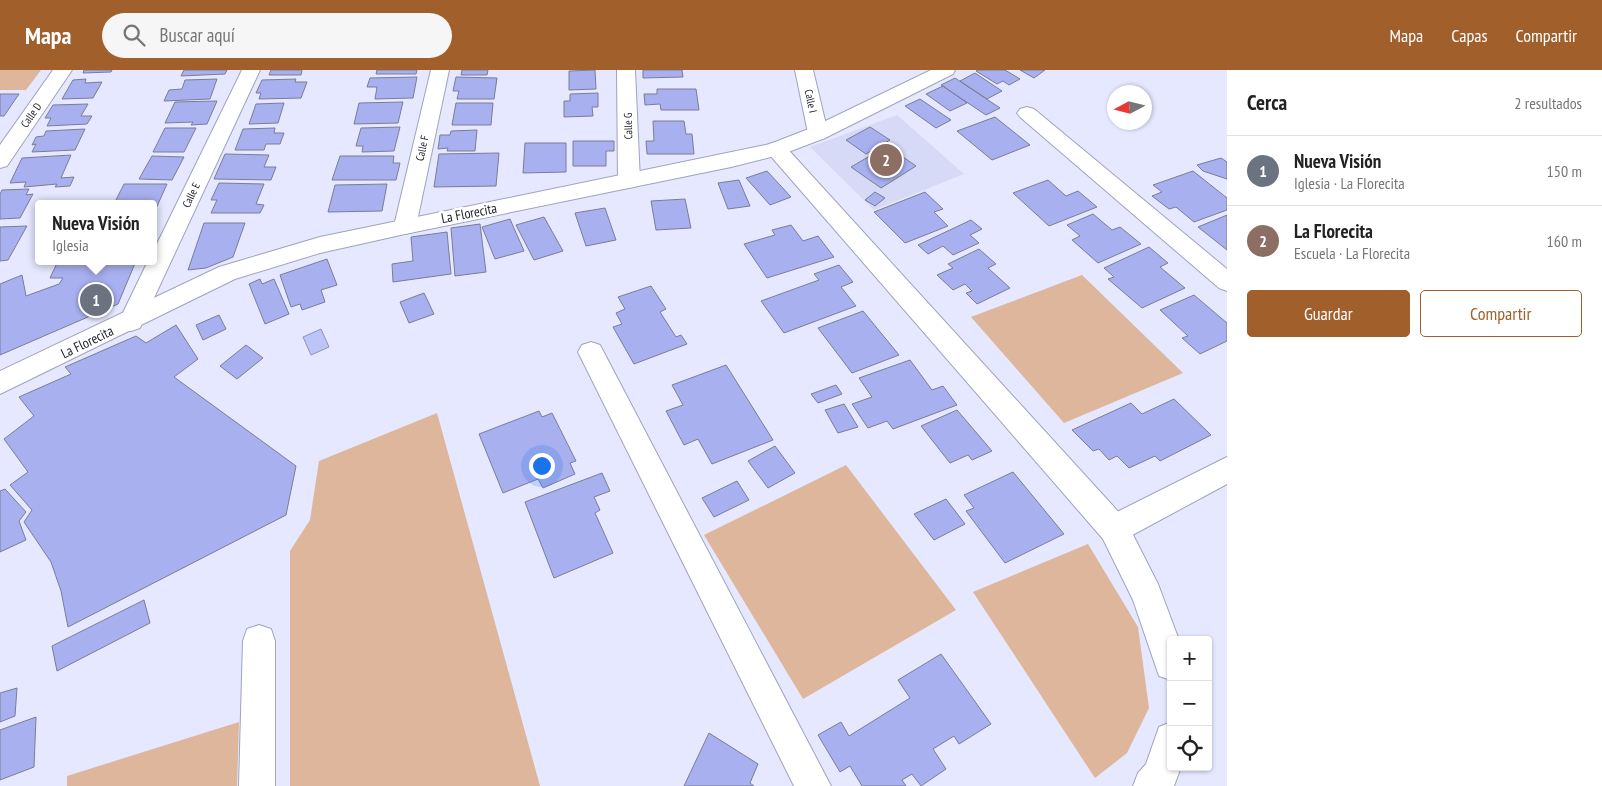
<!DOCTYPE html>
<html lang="es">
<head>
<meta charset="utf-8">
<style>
	:root { --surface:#fff; --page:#f6f6f6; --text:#222; --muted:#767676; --line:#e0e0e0; --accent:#a15f2c }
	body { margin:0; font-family:"PT Sans Narrow",sans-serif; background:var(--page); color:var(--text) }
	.controls { position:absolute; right:15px; bottom:15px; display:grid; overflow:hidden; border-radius:5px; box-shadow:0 1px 4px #0004 }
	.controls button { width:45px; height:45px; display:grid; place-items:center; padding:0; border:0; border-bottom:1px solid var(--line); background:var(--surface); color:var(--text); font:25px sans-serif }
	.compass { position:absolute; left:1107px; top:15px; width:45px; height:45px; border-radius:50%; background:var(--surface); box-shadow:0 1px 4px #0004; rotate:263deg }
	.you { position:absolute; left:541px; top:395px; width:18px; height:18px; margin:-12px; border:4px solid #fff; border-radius:50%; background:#1a73e8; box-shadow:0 0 0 8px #1a73e833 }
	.badge { display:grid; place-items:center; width:32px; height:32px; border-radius:50%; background:var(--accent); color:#fff; font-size:16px; font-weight:700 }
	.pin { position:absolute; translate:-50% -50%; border:2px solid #fff; box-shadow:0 1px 5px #0006 }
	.popup { position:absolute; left:35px; top:130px; width:122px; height:65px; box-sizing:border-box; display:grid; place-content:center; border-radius:5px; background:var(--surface); filter:drop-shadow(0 1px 4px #0005); font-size:16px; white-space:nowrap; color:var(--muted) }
	.popup b { font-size:19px; color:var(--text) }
	.popup::after { content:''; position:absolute; left:50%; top:100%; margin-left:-10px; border:10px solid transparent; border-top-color:var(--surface) }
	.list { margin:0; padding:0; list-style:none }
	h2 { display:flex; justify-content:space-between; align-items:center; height:65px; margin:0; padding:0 20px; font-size:21px }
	h2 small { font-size:16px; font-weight:400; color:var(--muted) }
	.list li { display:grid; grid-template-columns:32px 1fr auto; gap:15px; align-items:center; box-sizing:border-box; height:70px; padding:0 20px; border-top:1px solid var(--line) }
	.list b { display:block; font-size:19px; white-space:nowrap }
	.list p { margin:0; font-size:16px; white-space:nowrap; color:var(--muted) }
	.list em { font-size:16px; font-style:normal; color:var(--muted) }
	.actions { display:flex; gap:10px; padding:15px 20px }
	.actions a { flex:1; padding:11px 0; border:1px solid var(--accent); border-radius:5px; text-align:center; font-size:18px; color:var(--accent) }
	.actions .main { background:var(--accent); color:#fff }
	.icon { flex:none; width:28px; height:28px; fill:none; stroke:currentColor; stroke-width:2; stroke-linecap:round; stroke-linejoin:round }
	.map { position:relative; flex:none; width:1227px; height:716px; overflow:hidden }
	header { display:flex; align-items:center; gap:30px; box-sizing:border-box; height:70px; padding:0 25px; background:var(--accent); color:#fff }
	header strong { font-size:24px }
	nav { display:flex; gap:28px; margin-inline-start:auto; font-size:18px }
	.search { width:350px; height:45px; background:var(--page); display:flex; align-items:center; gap:12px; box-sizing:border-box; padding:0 18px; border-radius:28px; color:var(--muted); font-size:19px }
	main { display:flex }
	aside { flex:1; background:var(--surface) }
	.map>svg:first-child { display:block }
	.built { fill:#d6daf6 }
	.green { fill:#ddb69c }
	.water { fill:#bdc4f7; stroke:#8e93ba }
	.building { fill:#a8b0ef; stroke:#7a7d96 }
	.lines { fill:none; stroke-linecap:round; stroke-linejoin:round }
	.minor-casing { stroke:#9fa3bd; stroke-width:2 }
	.tertiary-casing { stroke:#9fa3bd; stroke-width:2 }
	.secondary-casing { stroke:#9fa3bd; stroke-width:2 }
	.minor { fill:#fff; fill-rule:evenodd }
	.tertiary { fill:#fff; fill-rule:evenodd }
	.secondary { fill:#fff; fill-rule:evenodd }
	.labels { text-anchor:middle; stroke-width:5; stroke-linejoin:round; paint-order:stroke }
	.far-street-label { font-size:11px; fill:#21222c; stroke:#fff }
	.street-label { font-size:14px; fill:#21222c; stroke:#fff }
</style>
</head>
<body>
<header>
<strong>Mapa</strong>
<div class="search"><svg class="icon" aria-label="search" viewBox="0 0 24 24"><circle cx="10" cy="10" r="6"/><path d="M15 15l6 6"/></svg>Buscar aquí</div>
<nav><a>Mapa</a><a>Capas</a><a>Compartir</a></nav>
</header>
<main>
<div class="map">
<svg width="1227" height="716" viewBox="0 0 1227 716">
	<rect width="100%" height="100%" fill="#e5e8fe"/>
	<path class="built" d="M897,45L964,104L874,140L810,77Z"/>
	<path class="green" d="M0,0H41L26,20H0Z
		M1082,205L1183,303L1064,353L971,247Z
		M437,343L540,716H290V481L310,450L319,391Z
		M846,395L956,540L803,629L704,465Z
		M1088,474L1138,557L1149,638L1127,683L1095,708L973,522Z
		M239,652L237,716H67V706Z"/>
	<path class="water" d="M321,259L329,277L311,285L303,267Z"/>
	<path class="building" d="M84,0H112L111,2L83,3Z
		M184,0H227L225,4L181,6Z
		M271,0H302L301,5H269Z
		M377,0H417L416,4H376Z
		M462,0H488L487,5H461Z
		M595,0L596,19L569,20V1Z
		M643,0H682L683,7L643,8Z
		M979,0H1005L1020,9L1009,15L1003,11L997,14L976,1Z
		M1020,0H1045L1034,8Z
		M975,3L1002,21L987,29L960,11Z
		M417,7L413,28L375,29L377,17H367L370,8Z
		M456,7L497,8L494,29H457L459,21H453Z
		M955,8L1000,38L986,45L941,15Z
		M86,9L85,13L102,12L93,28L62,29L73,10Z
		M217,9L210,29L164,31L169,20L182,19L185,10Z
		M296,9L295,12H307L301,28L259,29L261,23H256L262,10Z
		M943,16L967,33L950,41L926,24Z
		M657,19H696L699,40H661L660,34L645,35L644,24H657Z
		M598,23V37H592L593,46L564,47V31H570V24Z
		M0,24H19L4,46H0Z
		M920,29L951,50L936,58L905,36Z
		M217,31L207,54L191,55L193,52L165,53L175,32Z
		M403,32L398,53L354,54L359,33Z
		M284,33L278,53L249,54L256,34Z
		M456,33H493L491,55H452Z
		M88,34L81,46H92L87,54L47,56L51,48H45L53,35Z
		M995,47L1030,75L992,90L957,61Z
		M653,51H684L686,64H692L694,84H647L646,71H654Z
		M400,57L394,81L362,82L363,76H356L361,58Z
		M870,57L890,70L866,84L846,70Z
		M165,58H196L184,82H153Z
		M275,58L274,63H284L280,74H266L264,80H235L243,59Z
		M85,59L75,80L32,82L36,74L32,75L36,67L44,66L46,61Z
		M477,60L475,81H447L448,78L438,79L440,65H450L451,61Z
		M573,71H614V81H606V96H573Z
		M525,73H566V102L523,103Z
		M887,76L916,96L881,118L851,97Z
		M499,83L496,116L434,117L439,84Z
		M225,84L269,85L264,97H276L271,110L214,109Z
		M71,85L61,108L74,107L70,116L55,117L57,114L24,117L26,112L10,113L22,88Z
		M152,86L184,87L172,110L139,109Z
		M340,86H394L393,93H400L396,110H332Z
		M1221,88L1227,92V109L1203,101L1197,95Z
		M767,101L791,127L770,135L746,108Z
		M1193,101L1227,128V140L1194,152L1176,137L1169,139L1152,126L1162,122L1153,115Z
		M739,110L750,136L728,139L718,113Z
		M1048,110L1066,126L1078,121L1097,137L1049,156L1013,123Z
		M219,113L264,114L256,134L264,135L260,143H211L217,130H211Z
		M124,114H167L154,143V134H114Z
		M387,114L382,141L328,142L335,115Z
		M29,119L26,125L33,124L20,148L0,149V124L2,120Z
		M875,122L885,128L875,136L865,130Z
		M925,122L943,139L934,142L948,156L905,173L874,142Z
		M685,129L691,158L656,160L651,131Z
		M605,138L616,170L586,176L575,143Z
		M1093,144L1112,160L1120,157L1141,174L1098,193L1072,170L1080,166L1067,155Z
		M1227,145V180L1198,157Z
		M544,147L563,181L534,190L516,155Z
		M510,149L524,181L495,189L482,157Z
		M971,150L982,159L970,165L979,173L953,185L943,176L928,184L918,175Z
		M204,153H245L233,187L206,198L188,200Z
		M480,154L486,202L455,206L451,158Z
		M791,155L803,171L818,166L834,187L767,208L744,174L775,165L772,160Z
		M27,156L8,190L0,191V157Z
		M447,162L451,204L393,212L392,194L413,191L411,167Z
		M1149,177L1168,193L1160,197L1185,218L1142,238L1108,209L1114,207L1104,198Z
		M979,179L996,194L988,198L1010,218L977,234L966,223L972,221L965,214L953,220L937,205L953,198L948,194Z
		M327,189L337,215L321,220L325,232L302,240L300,234L291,237L280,205Z
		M58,191H136L118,234L0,285V214L22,205L26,226L59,214L63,208H50Z
		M839,195L853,212L841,217L856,236L784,263L761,231L819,210L814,204Z
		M260,209L262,214L274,209L289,244L265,254L249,214Z
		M651,216L666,239L660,242L676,267L681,265L687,274L634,294L613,257L622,254L616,243L625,239L618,227Z
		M424,223L434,244L409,253L400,232Z
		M1194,225L1227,253V271L1200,284L1182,268L1188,266L1160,240Z
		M863,241L899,285L852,303L818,258Z
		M219,245L226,259L203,270L196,255Z
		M176,255L198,289L174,307L296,396L286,445L68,557L61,521L51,492L24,452L32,440L10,415L28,402L4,369L34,346L19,327L71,304L65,297L136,266L146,273Z
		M246,275L263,288L237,309L220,296Z
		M910,290L932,320L943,316L957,335L893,359L887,351L868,358L852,334L872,327L859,308Z
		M726,295L773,370L712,394L698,369L684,375L666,341L683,335L672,315Z
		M836,315L842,324L818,333L811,324Z
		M1174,329L1211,365L1160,391L1155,386L1129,398L1117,386L1109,390L1099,379L1093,381L1072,360L1131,333L1142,344Z
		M844,334L858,357L838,363L825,340Z
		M957,340L992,381L972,390L968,385L950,393L921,356Z
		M539,341L542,347L552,343L576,391L570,393L575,404L543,418L538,409L503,423L479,364Z
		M775,376L795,403L768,418L748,391Z
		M1013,402L1064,464L1005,493L966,441L974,438L964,425Z
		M602,403L610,421L594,427L600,440L595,443L613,483L554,508L525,432Z
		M737,411L749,430L714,447L702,428Z
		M5,419L26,442L19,451L26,470L0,482V421Z
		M946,429L965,454L934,470L914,444Z
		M144,530L150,553L57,601L52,576Z
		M941,584L991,654L959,674L954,666L933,679L946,699L921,716L912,704L902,710L906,716H862L850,696L840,702L818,665L841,652L849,666L910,628L898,610Z
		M17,618L15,646L0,652V623Z
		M36,647L34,697L0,710V660Z
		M709,663L758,694L750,713L754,716H684Z"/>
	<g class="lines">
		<g class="minor-casing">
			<path id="minor" d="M53,0H72L7,96L0,98V75Z
				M242,0H260L140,258L131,261L122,258L119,251L148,191H154V180Z
				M431,0H449L416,156L413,162L405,164L397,162L394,156Z
				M617,0H635L640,111L637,116L629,118L621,116L618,111Z
				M795,0H813L828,63L825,68L818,70L811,68L808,63Z
				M1027,37L1034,39L1227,199V221L1219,218L1020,47L1017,43L1020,39Z
				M591,272L600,275L831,716H794L578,282L582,275Z
				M1227,387V414L1125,469L1114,473L1103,469L1099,459L1103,449Z
				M259,555L271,559L275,571V716H239L243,571L247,559Z"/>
		</g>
		<g class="tertiary-casing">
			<path id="tertiary" d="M776,72L783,74L1125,449L1158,514L1179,570H1171V610L1159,606L1133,530L1103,469L769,84L766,79L769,74Z
				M1171,652V697H1181L1174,716H1133L1138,703L1146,694L1159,657Z"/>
		</g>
		<g class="secondary-casing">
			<path id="secondary" d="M931,0H955L953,4L825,68L783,84L731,97L405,164L320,183L235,209L0,324V301L219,197L320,167L770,74L811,58Z"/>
		</g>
		<use href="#minor" class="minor"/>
		<use href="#tertiary" class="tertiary"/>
		<use href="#secondary" class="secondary"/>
	</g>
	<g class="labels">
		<g class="far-street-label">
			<text transform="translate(811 31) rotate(78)" y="4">Calle I</text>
			<text transform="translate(31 45) rotate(-55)" y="4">Calle D</text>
			<text transform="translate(628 56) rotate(-91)" y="4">Calle G</text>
			<text transform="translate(422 78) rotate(-78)" y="4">Calle F</text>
			<text transform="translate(191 125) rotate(-64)" y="4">Calle E</text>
		</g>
		<g class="street-label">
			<text transform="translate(469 143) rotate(-11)" y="5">La Florecita</text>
			<text transform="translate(87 272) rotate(-26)" y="5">La Florecita</text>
		</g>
	</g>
</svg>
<div class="controls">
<button>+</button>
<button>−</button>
<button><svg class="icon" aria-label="locate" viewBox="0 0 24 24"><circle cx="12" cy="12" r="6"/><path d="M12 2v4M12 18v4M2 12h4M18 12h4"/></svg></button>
</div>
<svg class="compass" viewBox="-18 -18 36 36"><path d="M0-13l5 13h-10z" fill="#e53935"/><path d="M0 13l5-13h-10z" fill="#767676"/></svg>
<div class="you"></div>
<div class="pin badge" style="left:96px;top:230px;background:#6b7280">1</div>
<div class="popup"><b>Nueva Visión</b>Iglesia</div>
<div class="pin badge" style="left:886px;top:90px;background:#8d6e63">2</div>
</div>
<aside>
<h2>Cerca<small>2 resultados</small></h2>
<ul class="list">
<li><span class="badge" style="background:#6b7280">1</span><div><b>Nueva Visión</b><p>Iglesia · La Florecita</p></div><em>150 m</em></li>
<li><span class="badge" style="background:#8d6e63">2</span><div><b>La Florecita</b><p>Escuela · La Florecita</p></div><em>160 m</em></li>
</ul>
<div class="actions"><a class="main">Guardar</a><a>Compartir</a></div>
</aside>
</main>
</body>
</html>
